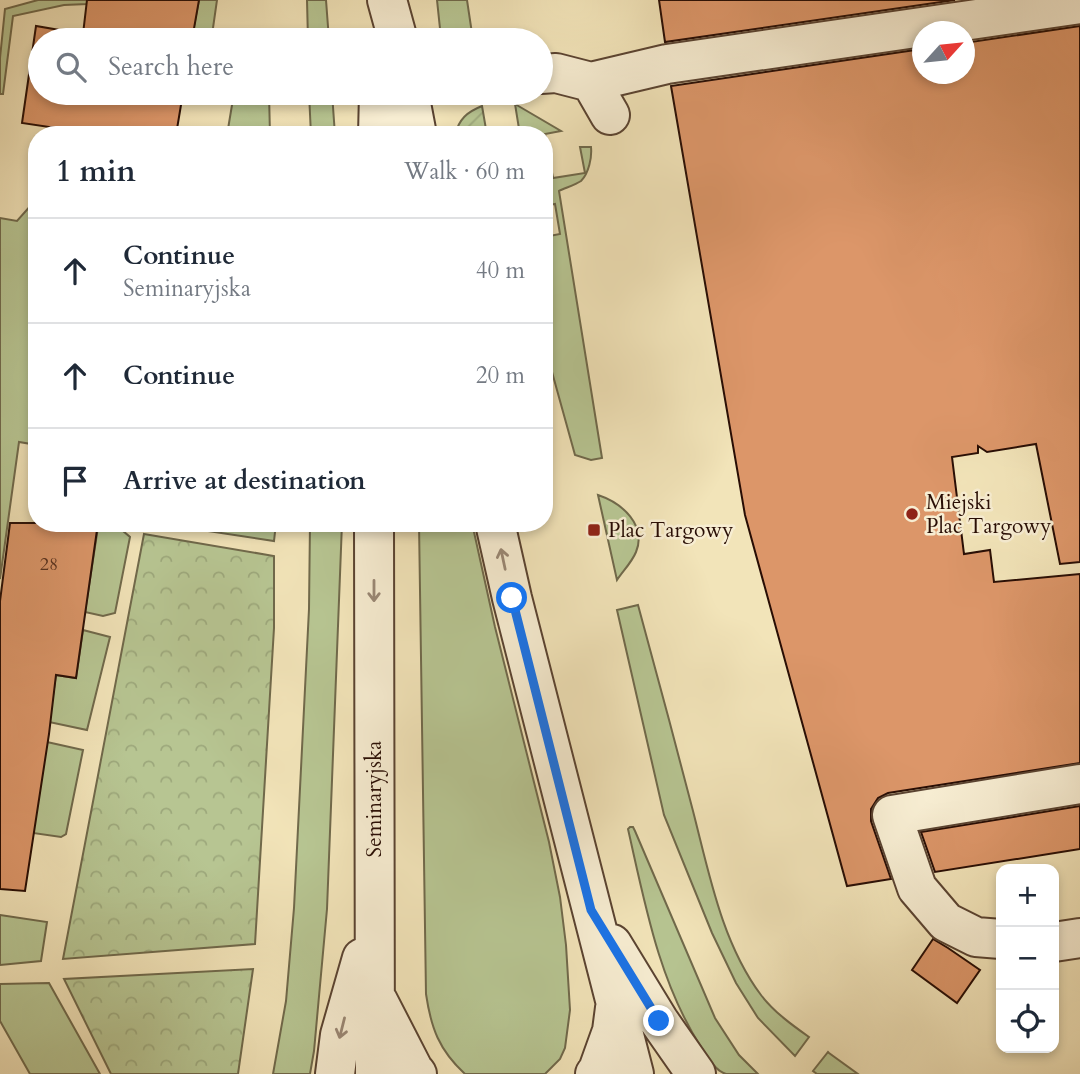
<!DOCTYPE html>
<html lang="en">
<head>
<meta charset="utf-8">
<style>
	:root { --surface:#fff; --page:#f6f6f7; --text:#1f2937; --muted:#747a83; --line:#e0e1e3 }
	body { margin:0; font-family:Cardo,serif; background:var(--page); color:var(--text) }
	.controls { position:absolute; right:21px; bottom:21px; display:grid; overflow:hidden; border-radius:14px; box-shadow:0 4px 10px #0003 }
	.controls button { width:63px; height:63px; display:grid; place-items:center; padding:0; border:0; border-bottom:2px solid var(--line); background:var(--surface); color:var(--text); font:35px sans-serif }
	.compass { position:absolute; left:912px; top:21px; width:63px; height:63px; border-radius:50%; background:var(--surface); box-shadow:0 4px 10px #0003; rotate:63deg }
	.stop { position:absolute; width:21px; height:21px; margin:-16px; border:5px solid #1a73e8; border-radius:50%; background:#fff }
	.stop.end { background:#1a73e8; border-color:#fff; box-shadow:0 2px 7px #0008 }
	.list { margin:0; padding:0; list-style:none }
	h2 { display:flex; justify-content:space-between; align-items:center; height:91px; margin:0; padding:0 28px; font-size:30px }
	h2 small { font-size:23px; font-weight:400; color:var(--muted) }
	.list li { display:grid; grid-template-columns:46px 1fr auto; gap:21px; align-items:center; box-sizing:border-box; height:105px; padding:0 28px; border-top:2px solid var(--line) }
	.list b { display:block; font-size:26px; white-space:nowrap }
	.list p { margin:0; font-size:23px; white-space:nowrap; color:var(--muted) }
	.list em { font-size:23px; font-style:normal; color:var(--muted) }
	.icon { flex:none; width:38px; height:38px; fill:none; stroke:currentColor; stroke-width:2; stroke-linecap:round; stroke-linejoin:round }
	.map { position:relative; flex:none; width:1080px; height:1074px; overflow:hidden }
	.search { position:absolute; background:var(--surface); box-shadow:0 4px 10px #0003; left:28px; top:28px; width:525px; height:77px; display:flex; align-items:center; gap:18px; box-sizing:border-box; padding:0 24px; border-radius:38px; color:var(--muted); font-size:26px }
	.panel { position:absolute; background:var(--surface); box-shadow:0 4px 10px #0003; left:28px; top:126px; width:525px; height:406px; border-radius:28px }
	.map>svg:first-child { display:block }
	.grass { fill:#b7c592; stroke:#70694b; stroke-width:2 }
	.forest { fill:url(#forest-crowns); stroke:#70694b; stroke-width:2 }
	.garden { fill:url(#garden-furrows); stroke:#70694b; stroke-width:2 }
	.building { fill:#dc9669; stroke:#280d04; stroke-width:2 }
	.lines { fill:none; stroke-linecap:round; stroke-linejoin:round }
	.minor-casing { stroke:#5a4331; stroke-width:42 }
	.minor { stroke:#f7edd2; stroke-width:38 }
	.oneway { stroke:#9a8875 }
	.route { stroke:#1a73e8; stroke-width:9 }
	.poi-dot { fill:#8f2418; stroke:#f7edd2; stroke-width:2.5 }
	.labels { text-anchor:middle; stroke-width:5; stroke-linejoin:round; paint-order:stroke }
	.number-label { font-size:18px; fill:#552f1d }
	.poi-label { font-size:21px; fill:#280d04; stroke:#f7edd2; text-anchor:start }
	.street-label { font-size:21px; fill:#280d04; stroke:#f7edd2 }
</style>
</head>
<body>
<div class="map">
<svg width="1080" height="1074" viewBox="0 0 1080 1074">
	<defs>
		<pattern id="forest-crowns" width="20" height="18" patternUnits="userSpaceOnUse" patternTransform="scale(1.75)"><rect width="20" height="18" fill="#b7c592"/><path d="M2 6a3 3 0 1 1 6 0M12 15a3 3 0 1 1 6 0" fill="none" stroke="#9da87c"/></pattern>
		<pattern id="garden-furrows" width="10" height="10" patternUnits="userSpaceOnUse" patternTransform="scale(1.75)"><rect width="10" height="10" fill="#b7c592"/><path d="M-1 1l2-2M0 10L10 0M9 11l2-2" fill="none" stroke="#9da87c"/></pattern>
	</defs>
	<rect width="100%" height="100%" fill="#f2e4b9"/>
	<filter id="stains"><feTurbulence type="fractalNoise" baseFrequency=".00286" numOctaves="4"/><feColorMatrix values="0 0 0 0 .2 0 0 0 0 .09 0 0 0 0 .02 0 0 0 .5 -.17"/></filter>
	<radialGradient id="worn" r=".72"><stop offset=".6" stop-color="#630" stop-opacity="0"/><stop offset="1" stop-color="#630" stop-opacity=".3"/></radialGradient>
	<path class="grass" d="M38,0H87V4L64,5L13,16L3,94H0V58L5,9Z
		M199,0H217L212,35L193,31Z
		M307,0H326L329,40H308Z
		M437,0H467L473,40H443L441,38Z
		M234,93H269L270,135H227Z
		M309,93H332L335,135H311Z
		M515,104L561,131L545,134L553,178L585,173L580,147H591C592,157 589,173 581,181C575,185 565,188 559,191L602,458L591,460L575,455L552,372L544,304V237L560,234L555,204L544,206V135H520Z
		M37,201V445L19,442L0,579V218L17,221L32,204Z
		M598,495C622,503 647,525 636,552C632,562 623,571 617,580Z
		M310,523H342L327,909L314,1051L310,1074H273L286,1001L294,908L309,609Z
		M419,523H472L495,627L549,842L560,897L566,945L570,1010L565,1048L560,1059L545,1074H465C439,1050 431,1028 426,994Z
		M98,527L123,531L130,537L115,613L103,616L85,612Z
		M638,605C657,674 675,742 693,811C709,873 722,943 761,995C774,1012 792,1025 809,1037L795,1056L758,1018L736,983L712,933L664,815L617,610Z
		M83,630L110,637L87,730L49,722L56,675L76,678Z
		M47,742L83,750L66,834L61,837L33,833Z
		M630,827H633L635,831L715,1018L739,1055L758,1074C750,1074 733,1074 726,1074C715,1071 707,1056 701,1047C659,982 645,904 628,829Z
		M0,915L47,922L41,961L0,965Z
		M49,983L100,1074H30L0,1021V984Z
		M828,1052L829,1053L858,1074H817L813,1071Z"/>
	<path class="forest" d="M155,523H276L274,541Z
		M144,534L274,556V628L255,944L63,959Z
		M253,969L238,1074H111L64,979Z"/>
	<path class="garden" d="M482,106L487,135H455C459,119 467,112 482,106Z"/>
	<path class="building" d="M87,0H199L192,40H40V93H183L176,135H103L22,123L36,26L83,34Z
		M659,0H955L665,42Z
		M1080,26V562L1060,564L1036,444L987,452L978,446V453L952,457L964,554L990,550L994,582L1080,574V763L888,793L878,798L871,809V821L891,879L847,886L745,515L671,86L922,49V74H964V43Z
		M10,523H98L76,678L56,675L49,734L25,891L0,889V601Z
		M1080,806V849L935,872L921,832Z
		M933,939L948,948L980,970L957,1003L912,970Z"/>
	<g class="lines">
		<g class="minor-casing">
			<path id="minor" d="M387,0L398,40
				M541,74L556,73L591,82L610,115
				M591,82L667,64L1080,4
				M409,93L417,135
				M378,135L379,93
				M374,523L375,1074
				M495,523L512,598L634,1074
				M1001,939L976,937L946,922L917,888L892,815L1080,784
				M1054,942L1080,938
				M612,944L659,1021L696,1074
				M378,1001L413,1069L417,1074
				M335,1074L340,1035L362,958
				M595,1074L598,1070L612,1031L615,1008"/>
		</g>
		<use href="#minor" class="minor"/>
	</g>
	<defs><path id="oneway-shaft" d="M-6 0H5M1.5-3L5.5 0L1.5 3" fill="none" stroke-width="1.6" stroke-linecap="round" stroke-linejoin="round" transform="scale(1.75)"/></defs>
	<g class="oneway">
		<use href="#oneway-shaft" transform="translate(503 559) rotate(-102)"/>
		<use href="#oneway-shaft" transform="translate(374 591) rotate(90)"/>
		<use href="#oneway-shaft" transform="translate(342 1028) rotate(104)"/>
	</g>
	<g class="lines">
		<path class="route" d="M512,598L591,910L659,1021"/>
	</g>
	<g class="poi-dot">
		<circle cx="912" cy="514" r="7"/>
		<rect x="587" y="523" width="14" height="14" rx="3.5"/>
	</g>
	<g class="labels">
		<g class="number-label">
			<text x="49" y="570">28</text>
		</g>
		<g class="poi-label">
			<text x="926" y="509">Miejski<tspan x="926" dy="24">Plac Targowy</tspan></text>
			<text x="608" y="537">Plac Targowy</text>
		</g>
		<g class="street-label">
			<text transform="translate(374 799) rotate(-90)" y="7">Seminaryjska</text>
		</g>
	</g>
	<rect width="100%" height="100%" filter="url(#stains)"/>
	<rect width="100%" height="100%" fill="url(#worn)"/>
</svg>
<div class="controls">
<button>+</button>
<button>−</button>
<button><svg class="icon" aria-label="locate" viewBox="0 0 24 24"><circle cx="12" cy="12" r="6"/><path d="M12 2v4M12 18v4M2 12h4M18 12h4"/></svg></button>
</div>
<svg class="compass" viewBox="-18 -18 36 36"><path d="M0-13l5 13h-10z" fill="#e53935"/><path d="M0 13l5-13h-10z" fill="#747a83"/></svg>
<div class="stop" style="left:512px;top:598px"></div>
<div class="stop end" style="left:659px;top:1021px"></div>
<div class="search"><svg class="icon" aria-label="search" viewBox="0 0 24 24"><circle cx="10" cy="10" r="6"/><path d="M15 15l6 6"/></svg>Search here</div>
<section class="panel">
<h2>1 min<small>Walk · 60 m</small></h2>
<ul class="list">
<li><svg class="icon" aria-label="ahead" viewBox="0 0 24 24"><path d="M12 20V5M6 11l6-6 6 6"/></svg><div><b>Continue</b><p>Seminaryjska</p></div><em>40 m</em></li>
<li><svg class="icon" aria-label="ahead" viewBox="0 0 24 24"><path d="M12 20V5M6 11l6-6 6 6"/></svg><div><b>Continue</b></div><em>20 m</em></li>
<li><svg class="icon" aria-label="arrive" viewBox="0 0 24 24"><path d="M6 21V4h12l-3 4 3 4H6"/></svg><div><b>Arrive at destination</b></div></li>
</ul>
</section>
</div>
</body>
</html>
